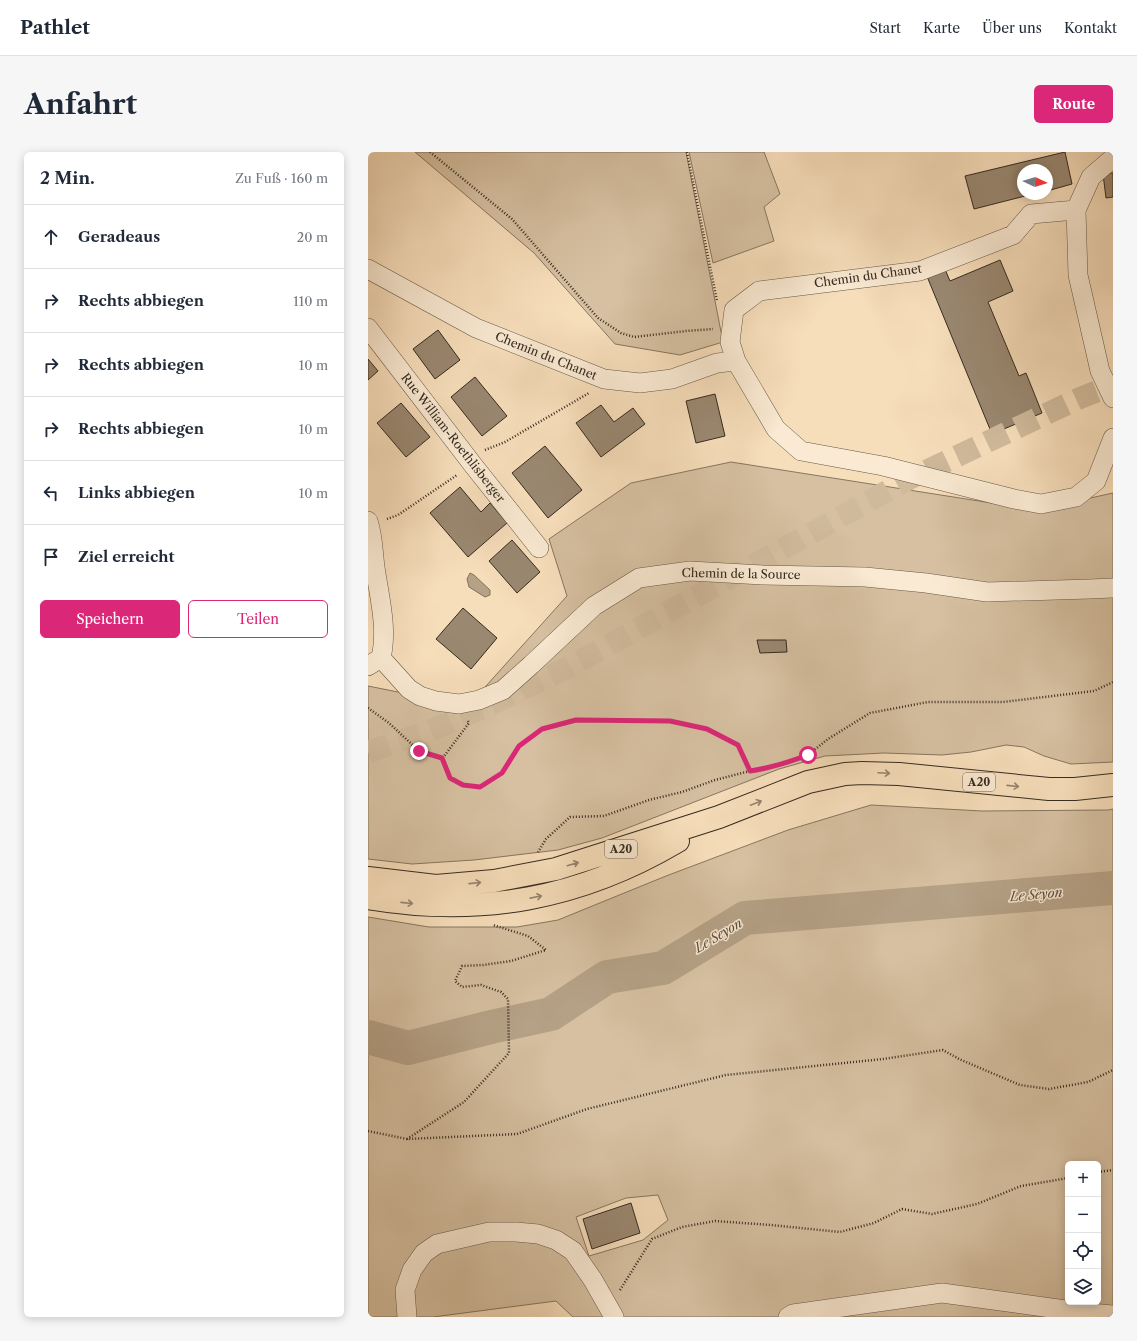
<!DOCTYPE html>
<html lang="de">
<head>
<meta charset="utf-8">
<style>
	:root { --surface:#fff; --page:#f6f6f7; --text:#1f2937; --muted:#747a83; --line:#e0e1e3; --accent:#db2777 }
	body { margin:0; font-family:"Libre Caslon Text",serif; background:var(--page); color:var(--text) }
	.controls { position:absolute; right:12px; bottom:12px; display:grid; overflow:hidden; border-radius:6px; box-shadow:0 2px 10px #0003 }
	.controls button { width:36px; height:36px; display:grid; place-items:center; padding:0; border:0; border-bottom:1px solid var(--line); background:var(--surface); color:var(--text); font:20px sans-serif }
	.compass { position:absolute; left:649px; top:12px; width:36px; height:36px; border-radius:50%; background:var(--surface); box-shadow:0 2px 10px #0003; rotate:94deg }
	.stop { position:absolute; width:12px; height:12px; margin:-9px; border:3px solid #db2777; border-radius:50%; background:#fff }
	.stop.end { background:#db2777; border-color:#fff; box-shadow:0 1px 4px #0008 }
	.list { margin:0; padding:0; list-style:none }
	h2 { display:flex; justify-content:space-between; align-items:center; height:52px; margin:0; padding:0 16px; font-size:17px }
	h2 small { font-size:13px; font-weight:400; color:var(--muted) }
	.list li { display:grid; grid-template-columns:26px 1fr auto; gap:12px; align-items:center; box-sizing:border-box; height:64px; padding:0 16px; border-top:1px solid var(--line) }
	.list b { display:block; font-size:15px; white-space:nowrap }
	.list em { font-size:13px; font-style:normal; color:var(--muted) }
	.actions { display:flex; gap:8px; padding:12px 16px }
	.actions a { flex:1; padding:9px 0; border:1px solid var(--accent); border-radius:6px; text-align:center; font-size:14px; color:var(--accent) }
	.actions .main { background:var(--accent); color:#fff }
	.icon { flex:none; width:22px; height:22px; fill:none; stroke:currentColor; stroke-width:2; stroke-linecap:round; stroke-linejoin:round }
	.map { position:relative; flex:none; width:745px; height:1165px; overflow:hidden; border-radius:6px }
	header { display:flex; align-items:center; gap:24px; box-sizing:border-box; height:56px; padding:0 20px; background:var(--surface); border-bottom:1px solid var(--line) }
	header strong { font-size:19px }
	nav { display:flex; gap:22px; margin-inline-start:auto; font-size:14px }
	.intro { display:flex; align-items:center; justify-content:space-between; box-sizing:border-box; height:96px; padding:0 24px }
	h1 { margin:0; font-size:28px }
	.button { padding:10px 18px; border-radius:6px; background:var(--accent); color:#fff; font-size:14px; font-weight:700 }
	main { display:flex; gap:24px; padding:0 24px }
	aside { flex:1; background:var(--surface); border-radius:6px; box-shadow:0 2px 10px #0003 }
	.map>svg:first-child { display:block }
	.green { fill:#d6c0a1; stroke:#867660; fill-rule:evenodd }
	.water { fill:#b5a186; stroke:#82725d }
	.lines { fill:none; stroke-linecap:round; stroke-linejoin:round }
	.river { stroke:#b5a186; stroke-width:34 }
	.building { fill:#9a8871; stroke:#352b20 }
	.highway-tunnel { stroke:#d0ba9c; stroke-width:22; stroke-dasharray:22 11; stroke-linecap:butt }
	.minor-casing { stroke:#665847; stroke-width:20 }
	.highway-casing { stroke:#352b20; stroke-width:24 }
	.path { stroke:#352b20; stroke-width:2.5; stroke-dasharray:1 2; stroke-linecap:butt }
	.minor { stroke:#faead3; stroke-width:19 }
	.highway { stroke:#f7debb; stroke-width:22 }
	.oneway { stroke:#96846e }
	.route { stroke:#db2777; stroke-width:5 }
	.labels { text-anchor:middle; stroke-width:3; stroke-linejoin:round; paint-order:stroke }
	.shield { fill:#faead3; stroke:#706456; stroke-width:1 }
	.shield-label { font-size:11px; font-weight:bold; fill:#352b20 }
	.street-label { font-size:12px; fill:#352b20; stroke:#faead3 }
	.water-label { font-size:13px; font-style:italic; fill:#5b4e3f; stroke:#faead3 }
</style>
</head>
<body>
<header>
<strong>Pathlet</strong>
<nav><a>Start</a><a>Karte</a><a>Über uns</a><a>Kontakt</a></nav>
</header>
<div class="intro"><h1>Anfahrt</h1><a class="button">Route</a></div>
<main>
<aside>
<h2>2 Min.<small>Zu Fuß · 160 m</small></h2>
<ul class="list">
<li><svg class="icon" aria-label="ahead" viewBox="0 0 24 24"><path d="M12 20V5M6 11l6-6 6 6"/></svg><div><b>Geradeaus</b></div><em>20 m</em></li>
<li><svg class="icon" aria-label="right" viewBox="0 0 24 24"><path d="M7 20v-9h11M14 6l5 5-5 5"/></svg><div><b>Rechts abbiegen</b></div><em>110 m</em></li>
<li><svg class="icon" aria-label="right" viewBox="0 0 24 24"><path d="M7 20v-9h11M14 6l5 5-5 5"/></svg><div><b>Rechts abbiegen</b></div><em>10 m</em></li>
<li><svg class="icon" aria-label="right" viewBox="0 0 24 24"><path d="M7 20v-9h11M14 6l5 5-5 5"/></svg><div><b>Rechts abbiegen</b></div><em>10 m</em></li>
<li><svg class="icon" aria-label="left" viewBox="0 0 24 24"><path d="M17 20v-9H6M10 6l-5 5 5 5"/></svg><div><b>Links abbiegen</b></div><em>10 m</em></li>
<li><svg class="icon" aria-label="arrive" viewBox="0 0 24 24"><path d="M6 21V4h12l-3 4 3 4H6"/></svg><div><b>Ziel erreicht</b></div></li>
</ul>
<div class="actions"><a class="main">Speichern</a><a>Teilen</a></div>
</aside>
<div class="map">
<svg width="745" height="1165" viewBox="0 0 745 1165">
	<rect width="100%" height="100%" fill="#f7debb"/>
	<filter id="stains"><feTurbulence type="fractalNoise" baseFrequency=".005" numOctaves="4"/><feColorMatrix values="0 0 0 0 .2 0 0 0 0 .09 0 0 0 0 .02 0 0 0 .5 -.17"/></filter>
	<radialGradient id="worn" r=".72"><stop offset=".6" stop-color="#630" stop-opacity="0"/><stop offset="1" stop-color="#630" stop-opacity=".3"/></radialGradient>
	<path class="green" d="M47,0H318L355,190L312,203L247,192L166,101Z
		M321,0H396L412,42L396,55L406,89L345,111Z
		M363,310L668,358L745,341V610L703,612L676,604L656,595L638,593L603,600L574,603L516,601L457,604L411,617L234,686L190,698L106,708L44,712L0,707V534L100,554L199,444L181,387L263,331Z
		M503,653L614,659L740,658L745,657V1165H205L188,1149L65,1165H0V765L61,775H149L190,768L298,724L420,678ZM700,1012H730V1150H700ZM290,1043L300,1068L275,1088L221,1104L208,1065L258,1046Z"/>
	<path class="water" d="M102,421L106,423L122,438V443L117,445L101,435L99,427Z"/>
	<g class="lines">
		<path class="river" d="M0,885L40,896L123,875L183,862L239,825L295,816L377,766L745,736"/>
	</g>
	<path class="building" d="M697,0L704,32L679,39V18H655V42H665L606,57L597,24Z
		M745,21V45L738,46L735,22Z
		M632,108L645,139L620,150L651,224L658,221L674,261L624,282L558,122L576,115L582,129Z
		M70,178L92,208L67,227L45,197Z
		M0,207L10,219L0,228Z
		M107,225L139,264L114,284L83,245Z
		M347,242L357,284L328,291L318,249Z
		M33,251L62,285L38,305L9,271Z
		M233,253L246,270L265,256L277,272L233,305L208,271Z
		M177,294L214,338L180,366L144,321Z
		M92,335L113,360L122,351L139,371L100,405L62,361Z
		M144,388L172,420L149,441L121,409Z
		M95,456L129,486L103,517L68,487Z
		M389,488H418L419,500L392,501Z
		M263,1051L272,1081L224,1097L215,1067Z"/>
	<g class="lines">
		<path class="highway-tunnel" d="M0,600L61,579L128,550L199,516L541,327L712,246L745,233"/>
		<g class="minor-casing">
			<path id="minor" d="M708,58L710,123L732,219L745,246
				M0,117L108,176L236,227L272,231L304,227L349,211L368,209L408,277L433,299L515,314L646,347L673,352L708,345L728,329L745,286
				M0,176L105,313L171,396
				M368,209L362,190L366,158L391,139L552,119L645,83L663,62L708,58L723,25L745,6
				M0,369C5,383 5,400 7,415C11,444 20,476 13,506L0,514
				M13,506L41,537L52,544L68,549L91,552L111,548L135,538L163,513L226,454L271,426L322,419L395,423L497,425L558,431L619,440L722,437L745,436
				M39,1165L37,1138L44,1118L56,1101L69,1092L121,1080H148L170,1082L188,1088L205,1099L225,1128L246,1165
				M420,1165L425,1162L574,1141L712,1160L745,1163"/>
		</g>
		<g class="highway-casing">
			<path id="highway" d="M0,726L68,734L126,729L188,717L351,665L440,630L477,622L494,621L531,622L681,637H707L745,633
				M0,746C113,765 212,747 310,689"/>
		</g>
		<path class="path" d="M62,0L144,67L230,166L253,181L266,185L318,179L345,177
			M319,0L349,149
			M117,298L137,290L221,241
			M19,367L30,363L89,323
			M0,556L21,571L51,599L74,607
			M100,569L101,571L74,607L82,626L95,633L112,635L134,621L151,594L174,577L208,568L302,569L339,577L370,593L382,619L347,628L314,640L281,648L236,664L202,665L178,687L170,700
			M382,619L399,616L420,611L440,603L460,587L502,561L560,550H635L726,539L745,530
			M0,979L39,987L149,982L219,957L358,923L515,907L575,898L591,907L652,933L681,937L720,930L745,918
			M39,987L96,950L141,901L140,847L133,840L113,833L94,835L87,829L94,814L115,813L143,809L178,798L160,784L125,773
			M730,1020L745,1018
			M252,1138L284,1087L314,1075L347,1069L403,1073L472,1080L506,1071L534,1057L564,1062L609,1052L653,1034L700,1026"/>
		<use href="#minor" class="minor"/>
		<use href="#highway" class="highway"/>
	</g>
	<defs><path id="oneway-shaft" d="M-6 0H5M1.5-3L5.5 0L1.5 3" fill="none" stroke-width="1.6" stroke-linecap="round" stroke-linejoin="round"/></defs>
	<g class="oneway">
		<use href="#oneway-shaft" transform="translate(516 621) rotate(3)"/>
		<use href="#oneway-shaft" transform="translate(645 634) rotate(6)"/>
		<use href="#oneway-shaft" transform="translate(388 651) rotate(-21)"/>
		<use href="#oneway-shaft" transform="translate(205 712) rotate(-16)"/>
		<use href="#oneway-shaft" transform="translate(107 731) rotate(-6)"/>
		<use href="#oneway-shaft" transform="translate(168 745) rotate(-11)"/>
		<use href="#oneway-shaft" transform="translate(39 751) rotate(6)"/>
	</g>
	<g class="lines">
		<path class="route" d="M51,599L74,606L82,626L95,633L112,635L134,621L151,594L174,577L208,568L302,569L339,577L370,593L382,619C403,616 421,610 440,603"/>
	</g>
	<g class="labels">
		<g class="shield">
			<rect x="595" y="621" width="32" height="18" rx="3"/>
			<rect x="237" y="688" width="32" height="18" rx="3"/>
		</g>
		<g class="shield-label">
			<text x="611" y="634">A20</text>
			<text x="253" y="701">A20</text>
		</g>
		<g class="street-label">
			<text transform="translate(500 124) rotate(-8)" y="4">Chemin du Chanet</text>
			<text transform="translate(178 204) rotate(22)" y="4">Chemin du Chanet</text>
			<text transform="translate(85 286) rotate(52)" y="4">Rue William-Roethlisberger</text>
			<text transform="translate(373 422) rotate(1)" y="4">Chemin de la Source</text>
		</g>
		<g class="water-label">
			<text transform="translate(668 742) rotate(-5)" y="5">Le Seyon</text>
			<text transform="translate(350 783) rotate(-31)" y="5">Le Seyon</text>
		</g>
	</g>
	<rect width="100%" height="100%" filter="url(#stains)"/>
	<rect width="100%" height="100%" fill="url(#worn)"/>
</svg>
<div class="controls">
<button>+</button>
<button>−</button>
<button><svg class="icon" aria-label="locate" viewBox="0 0 24 24"><circle cx="12" cy="12" r="6"/><path d="M12 2v4M12 18v4M2 12h4M18 12h4"/></svg></button>
<button><svg class="icon" aria-label="layers" viewBox="0 0 24 24"><path d="M12 4l9 5-9 5-9-5zM3 14l9 5 9-5"/></svg></button>
</div>
<svg class="compass" viewBox="-18 -18 36 36"><path d="M0-13l5 13h-10z" fill="#e53935"/><path d="M0 13l5-13h-10z" fill="#747a83"/></svg>
<div class="stop" style="left:440px;top:603px"></div>
<div class="stop end" style="left:51px;top:599px"></div>
</div>
</main>
</body>
</html>
